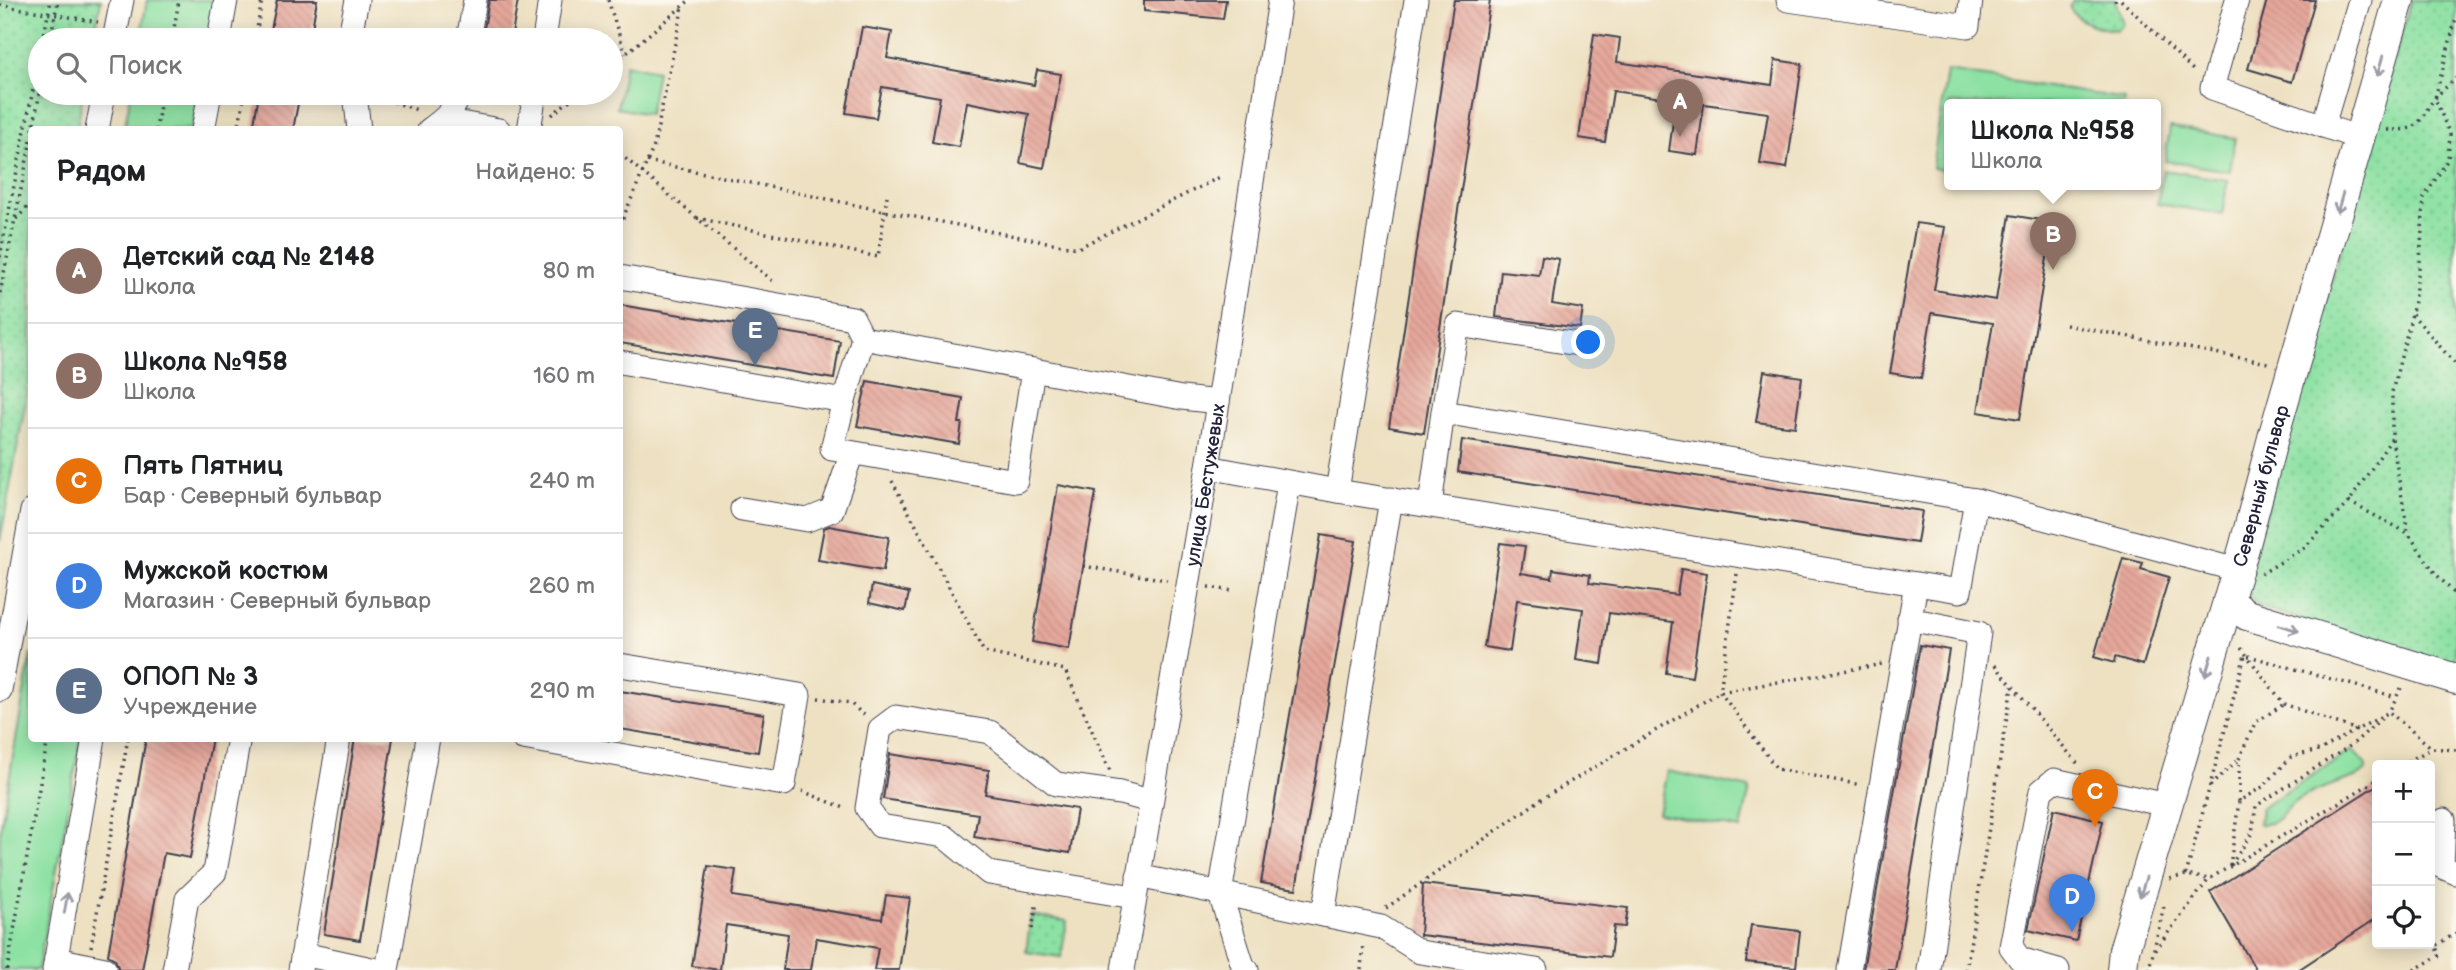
<!DOCTYPE html>
<html lang="ru">
<head>
<meta charset="utf-8">
<style>
	:root { --surface:#fff; --page:#f2f2f2; --text:#202124; --muted:#757577; --line:#e0e0e0; --accent:#0f766e }
	body { margin:0; font-family:"Balsamiq Sans",sans-serif; background:var(--page); color:var(--text) }
	.controls { position:absolute; right:21px; bottom:21px; display:grid; overflow:hidden; border-radius:7px; box-shadow:0 4px 18px #0003 }
	.controls button { width:63px; height:63px; display:grid; place-items:center; padding:0; border:0; border-bottom:2px solid var(--line); background:var(--surface); color:var(--text); font:35px sans-serif }
	.you { position:absolute; left:1589px; top:343px; width:24px; height:24px; margin:-18px; border:5px solid #fff; border-radius:50%; background:#1a73e8; box-shadow:0 0 0 10px #1a73e833 }
	.badge { display:grid; place-items:center; width:46px; height:46px; border-radius:50%; background:var(--accent); color:#fff; font-size:23px; font-weight:700 }
	.pin { position:absolute; translate:-50% -58px; filter:drop-shadow(0 2px 4px #0008) }
	.pin::after { content:''; position:absolute; top:37px; width:24px; height:21px; background:inherit; clip-path:polygon(0 0,100% 0,50% 100%) }
	.popup { position:absolute; left:1944px; top:99px; width:217px; height:91px; box-sizing:border-box; display:grid; place-content:center; border-radius:7px; background:var(--surface); filter:drop-shadow(0 2px 5px #0005); font-size:23px; white-space:nowrap; color:var(--muted) }
	.popup b { font-size:26px; color:var(--text) }
	.popup::after { content:''; position:absolute; left:50%; top:100%; margin-left:-14px; border:14px solid transparent; border-top-color:var(--surface) }
	.list { margin:0; padding:0; list-style:none }
	h2 { display:flex; justify-content:space-between; align-items:center; height:91px; margin:0; padding:0 28px; font-size:30px }
	h2 small { font-size:23px; font-weight:400; color:var(--muted) }
	.list li { display:grid; grid-template-columns:46px 1fr auto; gap:21px; align-items:center; box-sizing:border-box; height:105px; padding:0 28px; border-top:2px solid var(--line) }
	.list b { display:block; font-size:26px; white-space:nowrap }
	.list p { margin:0; font-size:23px; white-space:nowrap; color:var(--muted) }
	.list em { font-size:23px; font-style:normal; color:var(--muted) }
	.icon { flex:none; width:38px; height:38px; fill:none; stroke:currentColor; stroke-width:2; stroke-linecap:round; stroke-linejoin:round }
	.map { position:relative; flex:none; width:2456px; height:970px; overflow:hidden }
	.search { position:absolute; background:var(--surface); box-shadow:0 4px 18px #0003; left:28px; top:28px; width:595px; height:77px; display:flex; align-items:center; gap:18px; box-sizing:border-box; padding:0 24px; border-radius:38px; color:var(--muted); font-size:26px }
	.panel { position:absolute; background:var(--surface); box-shadow:0 4px 18px #0003; left:28px; top:126px; width:595px; height:616px; border-radius:7px }
	.map>svg:first-child { display:block }
	.green { fill:#8ce1a3; stroke:#57826f; stroke-width:2 }
	.park { fill:url(#park-dots); stroke:#57826f; stroke-width:2 }
	.building { fill:url(#building-back-hatch) }
	.lines { fill:none; stroke-linecap:round; stroke-linejoin:round }
	.minor-casing { stroke:#413f4f; stroke-width:25 }
	.major-casing { stroke:#413f4f; stroke-width:32 }
	.path { stroke:#413f4f; stroke-width:3.5; stroke-dasharray:2 5; stroke-linecap:butt }
	.minor { stroke:#fff; stroke-width:23 }
	.major { stroke:#fff; stroke-width:30 }
	.oneway { stroke:#9c9ca7 }
	.labels { text-anchor:middle; stroke-width:7; stroke-linejoin:round; paint-order:stroke }
	.street-label { font-size:19px; fill:#22223b; stroke:#fbf7ec }
</style>
</head>
<body>
<div class="map">
<svg width="2456" height="970" viewBox="0 0 2456 970">
	<defs>
		<pattern id="park-dots" width="8" height="8" patternUnits="userSpaceOnUse" patternTransform="scale(1.75)"><rect width="8" height="8" fill="#8ce1a3"/><path d="M2 2h.1M6 6h.1" fill="none" stroke="#78c18d" stroke-width="1.8" stroke-linecap="round"/></pattern>
		<pattern id="building-back-hatch" width="6" height="6" patternUnits="userSpaceOnUse" patternTransform="scale(1.75)"><rect width="6" height="6" fill="#e5a79b"/><path d="M-1 5l2 2M0 0l6 6M5-1l2 2" fill="none" stroke="#c48f86"/></pattern>
	</defs>
	<rect width="100%" height="100%" fill="#fbf7ec"/>
	<filter id="ink" filterUnits="userSpaceOnUse"><feTurbulence type="fractalNoise" baseFrequency=".0143" numOctaves="2"/><feDisplacementMap in="SourceGraphic" scale="14" xChannelSelector="R" yChannelSelector="G"/><feConvolveMatrix kernelMatrix="1 2 1 2 8 2 1 2 1" color-interpolation-filters="sRGB"/></filter>
	<filter id="wash" filterUnits="userSpaceOnUse"><feTurbulence type="fractalNoise" baseFrequency=".00686" numOctaves="4" result="noise"/><feDisplacementMap in="SourceGraphic" scale="28" xChannelSelector="R" yChannelSelector="G"/><feGaussianBlur stdDeviation="1.57" result="paint"/><feColorMatrix in="noise" values="0 0 0 0 0 0 0 0 0 0 0 0 0 0 0 0 0 1.4 0 .05"/><feComposite in="paint" operator="in"/></filter>
	<g filter="url(#wash)">
		<rect width="100%" height="100%" fill="#eee1c2"/>
		<path class="green" d="M147,0H215L208,40H140Z
			M625,64L657,71L649,114L617,108Z
			M1947,71L2125,99L2124,104H1950V171L1932,168Z
			M131,93H199L192,129L124,130Z
			M2170,127L2235,138L2230,171L2165,161Z
			M2163,170L2228,180L2222,214L2157,204Z
			M31,653L32,738L81,739L38,970H0V831Z
			M2352,750L2366,765V770L2360,775C2342,782 2311,791 2296,801C2281,812 2281,825 2259,824L2261,808Z
			M1667,771L1750,788L1741,829L1658,813Z"/>
		<path class="park" d="M0,0H101L93,40H40V93H83L77,129L32,130L31,372L0,542Z
			M2073,0H2115L2123,23L2117,30C2101,29 2076,23 2069,6Z
			M2411,0H2456V668L2257,606L2245,586Z
			M1031,915L1067,921L1061,957L1026,952Z"/>
		<g id="blocks">
			<path class="building" d="M277,0H317L310,40H269Z
				M489,0H518L511,40H482Z
				M1144,0H1226L1223,19L1144,11Z
				M1454,0H1490L1424,433L1389,427Z
				M2267,0H2315L2292,82L2248,69Z
				M862,27L892,32L887,58L1034,85L1037,70L1061,74L1044,168L1020,163L1029,114L967,102L959,147L932,142L940,97L882,87L876,118L846,113Z
				M1594,34L1620,38L1617,62L1772,85L1775,60L1802,64L1787,168L1760,164L1768,113L1704,104L1697,155L1669,151L1676,100L1613,91L1605,142L1579,138Z
				M259,93H300L293,130H253Z
				M2010,215L2053,222L2020,419L1978,412L1993,323L1932,313L1921,378L1890,373L1916,223L1945,227L1934,290L1996,300Z
				M1542,256L1559,259L1552,304L1583,309L1580,328L1496,317L1501,271L1539,275Z
				M620,305L840,341L834,379L620,343Z
				M1764,371L1802,377L1795,427L1756,422Z
				M867,381L963,398L959,423H962L959,444L857,426Z
				M1462,440L1922,511L1917,543L1458,472Z
				M1058,485L1096,492L1069,649L1032,642Z
				M829,526L889,537L883,571L818,560L824,528Z
				M1321,535L1356,541L1296,889L1261,883Z
				M1500,543L1525,546L1521,573L1552,578L1553,569L1590,575L1589,583L1677,595L1681,569L1707,573L1692,677L1666,673L1673,622L1609,613L1602,664L1576,660L1583,609L1517,600L1510,651L1484,647Z
				M2123,558L2143,563L2141,569L2169,577L2143,665L2115,657L2114,663L2094,657Z
				M872,585L909,593L905,611L869,603Z
				M1920,645L1949,650L1895,970H1863Z
				M620,691L764,714L758,752L620,729Z
				M146,738H212L190,858L164,853L142,970H119L115,959L108,955Z
				M355,738H393L360,940L324,934Z
				M890,754L989,770L985,794L1077,809L1070,853L974,837L978,814L883,799Z
				M2377,785V918L2298,970H2256L2210,892Z
				M2054,809L2103,821L2076,941L2028,930Z
				M708,866L736,870L732,896L882,919L886,895L910,898L899,970H874L878,948L816,938L811,970H783L788,934L726,925L720,970L692,966Z
				M1423,884L1628,908L1625,927L1614,926L1610,957L1420,935Z
				M1751,925L1800,931L1796,967L1746,962Z"/>
		</g>
	</g>
	<g filter="url(#ink)">
		<use href="#blocks" fill-opacity="0" stroke="#413f4f" stroke-width="2"/>
		<g class="lines">
			<g class="minor-casing">
				<g id="minor">
					<path d="M1788,0L1968,26L1971,0"/>
					<path d="M2237,0L2212,88L2359,138"/>
					<path d="M114,40L122,0"/>
					<path d="M219,40L226,0"/>
					<path d="M349,40L357,0"/>
					<path d="M468,40L475,0"/>
					<path d="M544,40L550,0"/>
					<path d="M355,93L359,130"/>
					<path d="M444,120L499,130"/>
					<path d="M2323,126L2360,0"/>
					<path d="M97,130L104,93"/>
					<path d="M203,130L210,93"/>
					<path d="M429,130C443,120 456,110 459,93"/>
					<path d="M529,130L535,93"/>
					<path d="M620,277L853,318L863,338L1182,398L1218,402"/>
					<path d="M620,362L844,401L863,338"/>
					<path d="M844,401L832,449L1016,481L1033,370"/>
					<path d="M1443,412L1458,325L1578,344"/>
					<path d="M1208,467L1337,491L1960,591L1976,500L2237,570"/>
					<path d="M1337,491L1416,0"/>
					<path d="M1430,505L1443,412L1976,500"/>
					<path d="M742,509L807,520L832,510L852,453"/>
					<path d="M1909,619L1979,633L1929,970"/>
					<path d="M0,690L32,511"/>
					<path d="M523,738L784,784L799,695L620,665"/>
					<path d="M2444,820L2442,867L2456,873"/>
					<path d="M1138,876L1381,927L1420,952L1536,970"/>
					<path d="M1134,897L989,873L944,836L880,826L867,808L880,729L896,717L990,732L1056,784L1120,793L1150,801"/>
					<path d="M1323,915L1391,499"/>
					<path d="M303,954L376,970"/>
					<path d="M56,959L105,969"/>
					<path d="M54,970L94,738"/>
					<path d="M174,970L187,899L215,872L239,738"/>
					<path d="M300,970L339,738"/>
					<path d="M387,970L428,738"/>
					<path id="s1" d="M1123,970L1208,467L1280,0"/>
					<path d="M1247,970L1243,966L1220,894L1289,483"/>
					<path d="M1849,970L1916,584"/>
					<path d="M2058,970L2020,959L2011,947L2041,791L2054,780L2166,805"/>
				</g>
			</g>
			<g class="major-casing">
				<g id="major">
					<path d="M2228,601L2247,615L2456,679"/>
					<path id="s2" d="M2122,970L2124,950L2244,548L2274,434L2399,0"/>
				</g>
			</g>
			<path class="path" d="M608,0L625,54
				M2121,0L2195,72
				M2115,1V0
				M0,5L98,22
				M43,40L51,0
				M50,40L58,0
				M172,40L179,0
				M255,40L262,0
				M611,66L690,0
				M374,95L420,111
				M552,115L578,93
				M33,130L40,91
				M156,130L162,93
				M238,130L245,93
				M2387,130C2424,131 2416,122 2435,98C2441,91 2449,85 2456,78
				M620,154L774,282
				M647,161L884,211L1078,248L1220,177
				M697,218L878,257L887,196
				M16,219L32,203
				M620,225L654,146L683,5
				M0,257L40,54
				M0,293L32,135
				M2412,314L2456,365
				M2066,325L2268,363
				M2392,439L2408,533
				M892,481L984,652L1065,670L1110,771
				M2349,502L2408,533L2435,573L2456,595
				M1083,566L1167,580
				M1737,574L1720,692L1777,769L1861,785
				M2261,574L2304,548L2349,502L2392,438V392L2412,314L2420,261L2424,198L2448,159L2450,135L2435,98L2456,18
				M1208,587L1233,591
				M2241,648L2284,704L2357,730
				M1995,665L2078,764
				M2401,688L2389,712L2432,748L2456,750
				M818,698L850,703L865,716
				M2402,765L2432,748
				M2210,786L2239,759
				M802,791L847,809
				M2239,801V759L2255,723L2284,704
				M2231,865L2252,833L2256,806L2353,744L2382,718
				M2230,866L2239,801L2264,786L2291,757L2322,749L2389,712
				M2186,875L2245,655L2396,697
				M2170,879L2186,875L2209,879L2377,780
				M1386,908L1540,800L1720,692L1883,664
				M1032,929L1037,902
				M91,947L128,738
				M2155,950L2209,879
				M7,970L48,738
				M1361,970L1363,943
				M1966,970L2012,686
				M2149,970L2164,906
				M2414,970L2440,955L2435,946L2456,933"/>
			<use href="#minor" class="minor"/>
			<use href="#major" class="major"/>
		</g>
		<defs><path id="oneway-shaft" d="M-6 0H5M1.5-3L5.5 0L1.5 3" fill="none" stroke-width="1.6" stroke-linecap="round" stroke-linejoin="round" transform="scale(1.75)"/></defs>
		<g class="oneway">
			<use href="#oneway-shaft" transform="translate(2380 66) rotate(106)"/>
			<use href="#oneway-shaft" transform="translate(2340 203) rotate(106)"/>
			<use href="#oneway-shaft" transform="translate(2289 628) rotate(17)"/>
			<use href="#oneway-shaft" transform="translate(2208 666) rotate(107)"/>
			<use href="#oneway-shaft" transform="translate(2143 887) rotate(107)"/>
			<use href="#oneway-shaft" transform="translate(66 903) rotate(-80)"/>
		</g>
	</g>
	<g class="labels">
		<g class="street-label">
			<text dy="7" stroke="none"><textPath href="#s1" startOffset="492">улица Бестужевых</textPath></text>
			<text dy="7" stroke="none"><textPath href="#s2" startOffset="504">Северный бульвар</textPath></text>
		</g>
	</g>
</svg>
<div class="controls">
<button>+</button>
<button>−</button>
<button><svg class="icon" aria-label="locate" viewBox="0 0 24 24"><circle cx="12" cy="12" r="6"/><path d="M12 2v4M12 18v4M2 12h4M18 12h4"/></svg></button>
</div>
<div class="you"></div>
<div class="pin badge" style="left:1680px;top:137px;background:#8d6e63">A</div>
<div class="pin badge" style="left:2053px;top:270px;background:#8d6e63">B</div>
<div class="popup"><b>Школа №958</b>Школа</div>
<div class="pin badge" style="left:2095px;top:827px;background:#e8710a">C</div>
<div class="pin badge" style="left:2072px;top:932px;background:#3f7fe0">D</div>
<div class="pin badge" style="left:755px;top:366px;background:#5c6f8a">E</div>
<div class="search"><svg class="icon" aria-label="search" viewBox="0 0 24 24"><circle cx="10" cy="10" r="6"/><path d="M15 15l6 6"/></svg>Поиск</div>
<section class="panel">
<h2>Рядом<small>Найдено: 5</small></h2>
<ul class="list">
<li><span class="badge" style="background:#8d6e63">A</span><div><b>Детский сад № 2148</b><p>Школа</p></div><em>80 m</em></li>
<li><span class="badge" style="background:#8d6e63">B</span><div><b>Школа №958</b><p>Школа</p></div><em>160 m</em></li>
<li><span class="badge" style="background:#e8710a">C</span><div><b>Пять Пятниц</b><p>Бар · Северный бульвар</p></div><em>240 m</em></li>
<li><span class="badge" style="background:#3f7fe0">D</span><div><b>Мужской костюм</b><p>Магазин · Северный бульвар</p></div><em>260 m</em></li>
<li><span class="badge" style="background:#5c6f8a">E</span><div><b>ОПОП № 3</b><p>Учреждение</p></div><em>290 m</em></li>
</ul>
</section>
</div>
</body>
</html>
